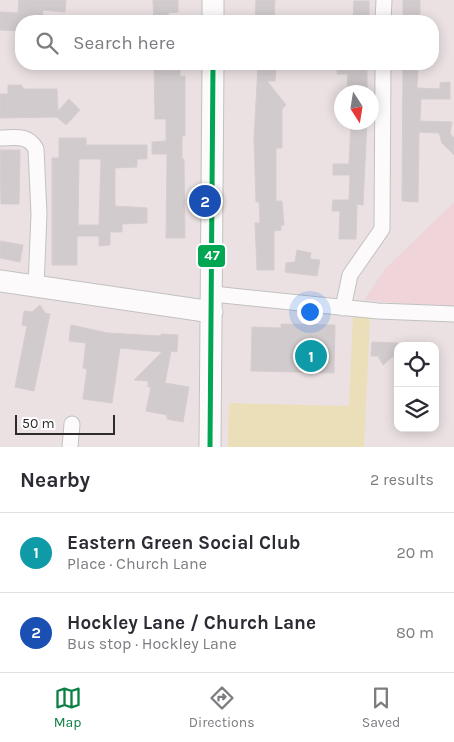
<!DOCTYPE html>
<html lang="en">
<head>
<meta charset="utf-8">
<style>
	:root { --surface:#fff; --page:#f7f7f7; --text:#2b2b33; --muted:#7c7c81; --line:#e1e1e2; --accent:#0b8043 }
	body { margin:0; font-family:Karla,sans-serif; background:var(--page); color:var(--text) }
	.controls { position:absolute; right:15px; bottom:15px; display:grid; overflow:hidden; border-radius:10px; box-shadow:0 2px 12px #0003 }
	.controls button { width:45px; height:45px; display:grid; place-items:center; padding:0; border:0; border-bottom:1px solid var(--line); background:var(--surface); color:var(--text); font:25px sans-serif }
	.compass { position:absolute; left:334px; top:85px; width:45px; height:45px; border-radius:50%; background:var(--surface); box-shadow:0 2px 12px #0003; rotate:168deg }
	.scale { position:absolute; left:15px; bottom:12px; width:100px; box-sizing:border-box; padding-left:5px; border:2px solid #2c2c2c; border-top:0; font-size:14px; line-height:18px; white-space:nowrap; color:#2c2c2c; -webkit-text-stroke:4px #fff; paint-order:stroke }
	.you { position:absolute; left:309px; top:311px; width:18px; height:18px; margin:-12px; border:4px solid #fff; border-radius:50%; background:#1a73e8; box-shadow:0 0 0 8px #1a73e833 }
	.badge { display:grid; place-items:center; width:32px; height:32px; border-radius:50%; background:var(--accent); color:#fff; font-size:16px; font-weight:700 }
	.pin { position:absolute; translate:-50% -50%; border:2px solid #fff; box-shadow:0 1px 5px #0006 }
	.list { margin:0; padding:0; list-style:none }
	h2 { display:flex; justify-content:space-between; align-items:center; height:65px; margin:0; padding:0 20px; font-size:21px }
	h2 small { font-size:16px; font-weight:400; color:var(--muted) }
	.list li { display:grid; grid-template-columns:32px 1fr auto; gap:15px; align-items:center; box-sizing:border-box; height:80px; padding:0 20px; border-top:1px solid var(--line) }
	.list b { display:block; font-size:19px; white-space:nowrap }
	.list p { margin:0; font-size:16px; white-space:nowrap; color:var(--muted) }
	.list em { font-size:16px; font-style:normal; color:var(--muted) }
	.icon { flex:none; width:28px; height:28px; fill:none; stroke:currentColor; stroke-width:2; stroke-linecap:round; stroke-linejoin:round }
	.map { position:relative; flex:none; width:454px; height:447px; overflow:hidden }
	.search { position:absolute; background:var(--surface); box-shadow:0 2px 12px #0003; left:15px; right:15px; top:15px; height:55px; display:flex; align-items:center; gap:12px; box-sizing:border-box; padding:0 18px; border-radius:20px; color:var(--muted); font-size:19px }
	.sheet { height:225px; background:var(--surface) }
	nav { display:flex; justify-content:space-around; align-items:center; box-sizing:border-box; height:70px; border-top:1px solid var(--line); background:var(--surface); font-size:14px; color:var(--muted) }
	nav a { display:grid; justify-items:center; gap:2px }
	nav .on { color:var(--accent) }
	.map>svg:first-child { display:block }
	.education { fill:#efd5d9 }
	.green { fill:#eadfb8 }
	.building { fill:#d2cbcd; stroke:#d5cdcf; fill-rule:evenodd }
	.lines { fill:none; stroke-linecap:round; stroke-linejoin:round }
	.street-casing { stroke:#c2c1c1; stroke-width:17 }
	.secondary-casing { stroke:#c2c1c1; stroke-width:23 }
	.street { stroke:#fcfafb; stroke-width:15 }
	.secondary { stroke:#fcfafb; stroke-width:21 }
	.bus-1-casing { stroke:#fff; stroke-width:9 }
	.bus-1 { stroke:#00a651; stroke-width:5 }
	.line-badge { stroke:#fff; stroke-width:2 }
	.badge-label { font-size:14px; text-anchor:middle; font-weight:bold; fill:#fff }
</style>
</head>
<body>
<div class="map">
<svg width="454" height="447" viewBox="0 0 454 447">
	<rect width="100%" height="100%" fill="#ebe1e3"/>
	<path class="education" d="M454,202V308L364,300L385,269Z"/>
	<path class="green" d="M353,317L370,318L364,447H228L229,403L349,406Z"/>
	<path class="building" d="M19,0H66L65,12L43,10L42,21H21V31L0,30V12L18,13Z
		M153,0H178V12L168,13L169,21H154Z
		M256,0H275L274,21H255Z
		M403,0H420V21H403Z
		M354,1H369V21H353Z
		M154,64H170V71L180,70V77L185,76V136H182V159H184L185,238H166L167,154H152V142L166,141V119H155Z
		M258,64H276L275,81H267L286,105L282,109V148H276V201H282L284,225H281V230L274,231V270H257L255,223H260L259,202H256L254,139Z
		M337,64H367V92H347L348,74H337Z
		M403,64H418L417,88L440,89V83L450,82V99H421L420,121L452,122L450,133L454,138V155L442,143L439,133L419,132L418,202L402,201Z
		M8,85H21L24,89H57L58,111L69,99L80,110L66,125L57,117L0,118V94H8Z
		M351,122H367L363,205L357,204L356,239H339L340,211H332L333,200H349L350,175H333V164H349Z
		M59,138H86V145H147V159H137V167L115,168V206L147,208V223L122,224V232H110V245L99,246V236H77V265H52V158H59ZM79,159H101L99,225H78Z
		M0,150H20L19,204H1Z
		M0,241L23,245L20,262L0,258Z
		M297,250L311,253L310,259L320,260L317,276L285,272L286,263L295,262Z
		M40,305L45,313L50,314L34,391L15,387L27,326L22,325L24,311L32,312Z
		M281,324L335,325L334,373L251,371L252,327L281,328Z
		M71,325L108,333L161,336V334L178,335L177,352L171,351L165,383L189,387L183,422L167,419V415L146,411L151,387H148V381L134,380L162,352L120,348L112,403L83,399L87,369L83,368L86,343L69,341Z
		M372,342L398,343V357H392L383,365L378,356H371Z"/>
	<g class="lines">
		<g class="street-casing">
			<path id="street" d="M383,21L384,0
				M0,138C15,138 28,134 36,149L39,214L36,287
				M213,294L378,311L454,314
				M343,308L350,275L382,229L383,64
				M70,447L72,424"/>
		</g>
		<g class="secondary-casing">
			<path id="secondary" d="M213,0V21
				M0,281L212,312
				M210,447L213,64"/>
		</g>
		<use href="#street" class="street"/>
		<use href="#secondary" class="secondary"/>
		<g class="bus-1-casing">
			<path id="bus-1" d="M210,447L213,64"/>
		</g>
		<use href="#bus-1" class="bus-1"/>
	</g>
	<rect class="line-badge" x="197" y="244" width="29" height="24" rx="5" fill="#00a651"/>
	<g class="badge-label">
		<text x="212" y="260">47</text>
	</g>
</svg>
<div class="controls">
<button><svg class="icon" aria-label="locate" viewBox="0 0 24 24"><circle cx="12" cy="12" r="6"/><path d="M12 2v4M12 18v4M2 12h4M18 12h4"/></svg></button>
<button><svg class="icon" aria-label="layers" viewBox="0 0 24 24"><path d="M12 4l9 5-9 5-9-5zM3 14l9 5 9-5"/></svg></button>
</div>
<svg class="compass" viewBox="-18 -18 36 36"><path d="M0-13l5 13h-10z" fill="#e53935"/><path d="M0 13l5-13h-10z" fill="#7c7c81"/></svg>
<div class="scale">50 m</div>
<div class="you"></div>
<div class="pin badge" style="left:311px;top:356px;background:#0f9aa8">1</div>
<div class="pin badge" style="left:205px;top:201px;background:#1a4fb4">2</div>
<div class="search"><svg class="icon" aria-label="search" viewBox="0 0 24 24"><circle cx="10" cy="10" r="6"/><path d="M15 15l6 6"/></svg>Search here</div>
</div>
<section class="sheet">
<h2>Nearby<small>2 results</small></h2>
<ul class="list">
<li><span class="badge" style="background:#0f9aa8">1</span><div><b>Eastern Green Social Club</b><p>Place · Church Lane</p></div><em>20 m</em></li>
<li><span class="badge" style="background:#1a4fb4">2</span><div><b>Hockley Lane / Church Lane</b><p>Bus stop · Hockley Lane</p></div><em>80 m</em></li>
</ul>
</section>
<nav>
<a class="on"><svg class="icon" aria-label="map" viewBox="0 0 24 24"><path d="M3 6l6-2 6 2 6-2v14l-6 2-6-2-6 2zM9 4v14M15 6v14"/></svg>Map</a>
<a><svg class="icon" aria-label="directions" viewBox="0 0 24 24"><path d="M12 3l9 9-9 9-9-9zM9 14v-3h6M13 9l2 2-2 2"/></svg>Directions</a>
<a><svg class="icon" aria-label="saved" viewBox="0 0 24 24"><path d="M7 4h10v16l-5-4-5 4z"/></svg>Saved</a>
</nav>
</body>
</html>
